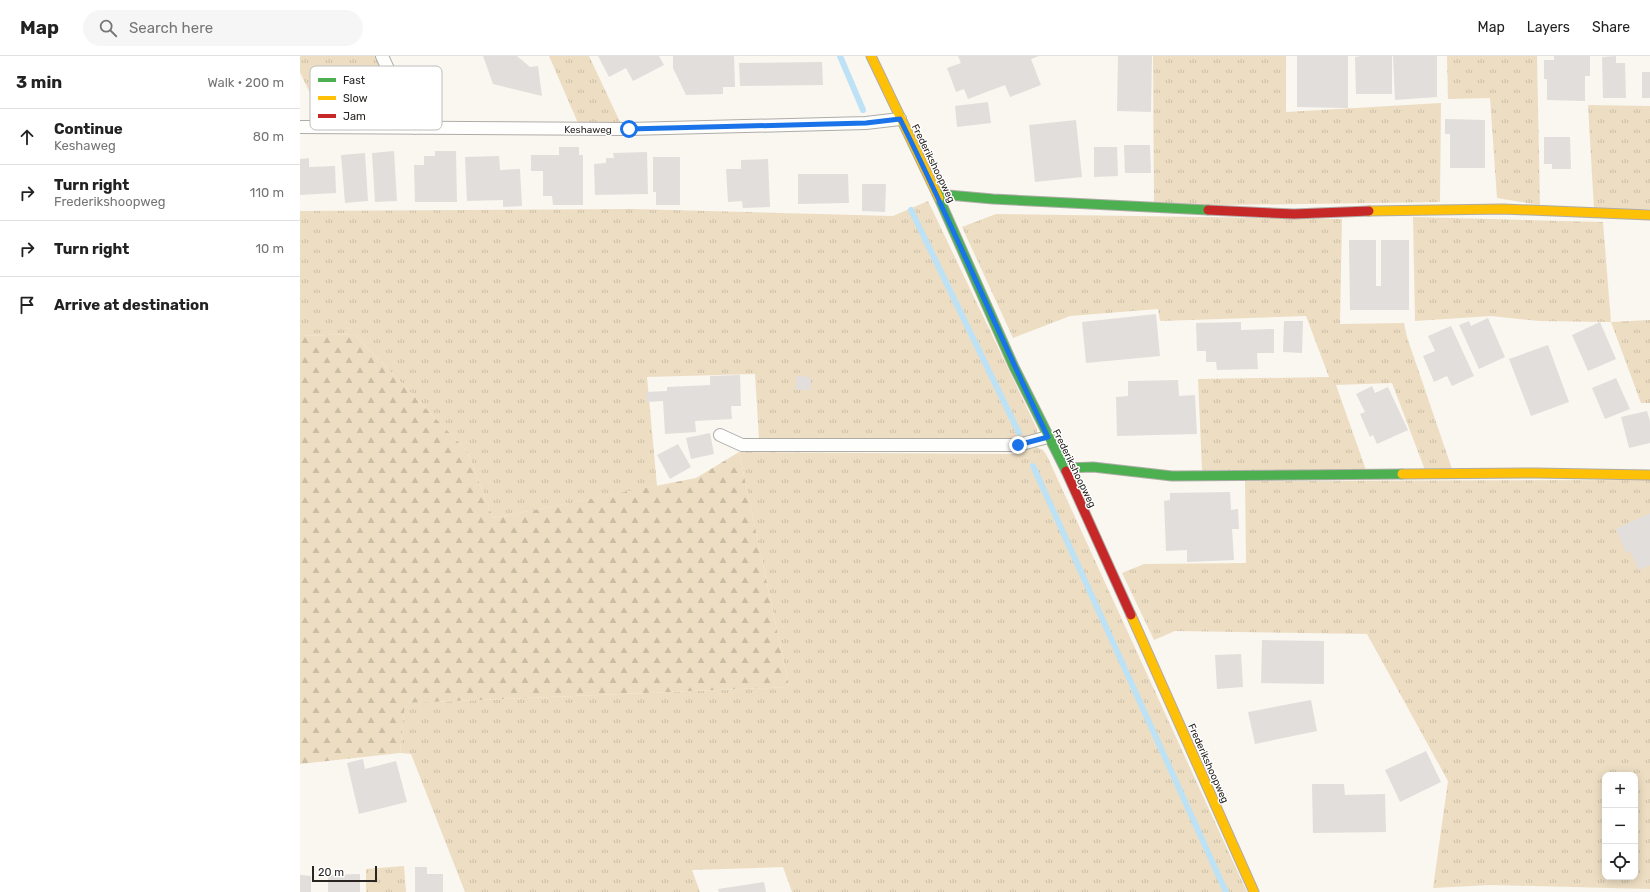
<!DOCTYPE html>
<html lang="en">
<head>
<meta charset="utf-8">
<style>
	:root { --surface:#fff; --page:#f6f6f6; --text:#222; --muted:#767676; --line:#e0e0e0 }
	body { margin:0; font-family:Rubik,sans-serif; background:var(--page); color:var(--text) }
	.controls { position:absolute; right:12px; bottom:12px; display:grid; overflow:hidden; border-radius:8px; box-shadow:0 2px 10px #0003 }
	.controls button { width:36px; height:36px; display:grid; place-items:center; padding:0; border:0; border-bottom:1px solid var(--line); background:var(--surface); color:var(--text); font:20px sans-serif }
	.scale { position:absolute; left:12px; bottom:10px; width:65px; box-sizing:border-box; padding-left:4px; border:2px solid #282522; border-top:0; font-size:11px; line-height:14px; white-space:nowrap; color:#282522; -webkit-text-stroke:3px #fff; paint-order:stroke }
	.stop { position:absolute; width:12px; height:12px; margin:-9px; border:3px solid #1a73e8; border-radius:50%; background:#fff }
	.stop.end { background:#1a73e8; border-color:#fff; box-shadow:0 1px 4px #0008 }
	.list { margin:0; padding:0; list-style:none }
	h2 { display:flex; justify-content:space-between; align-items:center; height:52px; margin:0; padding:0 16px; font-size:17px }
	h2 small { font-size:13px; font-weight:400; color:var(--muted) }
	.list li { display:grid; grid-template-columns:26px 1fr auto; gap:12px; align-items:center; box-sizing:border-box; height:56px; padding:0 16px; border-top:1px solid var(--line) }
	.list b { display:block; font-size:15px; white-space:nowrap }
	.list p { margin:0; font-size:13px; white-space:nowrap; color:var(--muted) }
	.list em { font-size:13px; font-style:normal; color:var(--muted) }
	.icon { flex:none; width:22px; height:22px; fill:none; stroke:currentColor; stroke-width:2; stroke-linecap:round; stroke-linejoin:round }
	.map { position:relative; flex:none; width:1350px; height:836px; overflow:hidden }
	header { display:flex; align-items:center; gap:24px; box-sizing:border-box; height:56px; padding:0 20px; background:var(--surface); border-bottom:1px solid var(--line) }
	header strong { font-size:19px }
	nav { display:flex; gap:22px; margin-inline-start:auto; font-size:14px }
	.search { width:280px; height:36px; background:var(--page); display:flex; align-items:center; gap:10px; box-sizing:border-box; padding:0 14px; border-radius:22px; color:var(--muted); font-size:15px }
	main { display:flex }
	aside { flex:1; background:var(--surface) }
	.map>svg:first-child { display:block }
	.grass { fill:url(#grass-tufts); fill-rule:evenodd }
	.forest { fill:url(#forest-firs) }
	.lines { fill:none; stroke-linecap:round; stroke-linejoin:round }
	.stream { stroke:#bee2f5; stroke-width:6 }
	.building { fill:#e2dedb }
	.lane-casing { stroke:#afaca8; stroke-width:14 }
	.fast-casing { stroke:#afaca8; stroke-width:11 }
	.slow-casing { stroke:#afaca8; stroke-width:11 }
	.jam-casing { stroke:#afaca8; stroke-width:11 }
	.lane { stroke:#fefefd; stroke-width:12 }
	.fast { stroke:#4caf50; stroke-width:9 }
	.slow { stroke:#ffc107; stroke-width:9 }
	.jam { stroke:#c62828; stroke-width:9 }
	.route { stroke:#1a73e8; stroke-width:5 }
	.labels { text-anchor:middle; stroke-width:3; stroke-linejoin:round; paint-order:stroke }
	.street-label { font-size:10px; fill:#282522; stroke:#fff }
	.key { fill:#fff; stroke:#bebebd; stroke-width:1 }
	.key-label { font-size:11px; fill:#282522 }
</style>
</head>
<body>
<header>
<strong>Map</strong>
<div class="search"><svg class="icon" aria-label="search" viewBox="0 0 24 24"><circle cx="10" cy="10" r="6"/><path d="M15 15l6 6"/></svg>Search here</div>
<nav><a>Map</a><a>Layers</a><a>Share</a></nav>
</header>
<main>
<aside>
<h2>3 min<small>Walk · 200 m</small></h2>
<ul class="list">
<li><svg class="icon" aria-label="ahead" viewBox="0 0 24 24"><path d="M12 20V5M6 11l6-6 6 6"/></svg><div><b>Continue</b><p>Keshaweg</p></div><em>80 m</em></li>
<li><svg class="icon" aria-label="right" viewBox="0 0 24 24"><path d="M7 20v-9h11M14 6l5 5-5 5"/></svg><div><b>Turn right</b><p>Frederikshoopweg</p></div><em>110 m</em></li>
<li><svg class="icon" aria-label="right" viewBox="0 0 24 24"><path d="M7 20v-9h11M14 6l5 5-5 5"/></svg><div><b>Turn right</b></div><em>10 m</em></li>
<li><svg class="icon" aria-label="arrive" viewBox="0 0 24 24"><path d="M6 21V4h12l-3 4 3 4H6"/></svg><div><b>Arrive at destination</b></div></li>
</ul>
</aside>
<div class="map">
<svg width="1350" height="836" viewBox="0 0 1350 836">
	<defs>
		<pattern id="grass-tufts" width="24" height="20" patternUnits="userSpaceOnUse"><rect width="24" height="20" fill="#eddec3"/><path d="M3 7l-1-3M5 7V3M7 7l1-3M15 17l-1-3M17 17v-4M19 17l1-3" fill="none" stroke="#cbbea7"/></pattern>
		<pattern id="forest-firs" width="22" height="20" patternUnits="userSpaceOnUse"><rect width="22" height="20" fill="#eddec3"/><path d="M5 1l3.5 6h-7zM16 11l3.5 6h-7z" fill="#cbbea7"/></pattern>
	</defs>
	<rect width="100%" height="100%" fill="#faf6f0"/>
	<path class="grass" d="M0,0H75L106,64L22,63L0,16Z
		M249,0H289L321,68L278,67Z
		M853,0H986V56L1141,47L1140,146L854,150Z
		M1147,0H1237L1240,149L1197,142L1190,42L1148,43Z
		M1288,49L1350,50V153H1294Z
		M628,145L737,373V378L718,386L459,383L455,318L347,321L357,430L193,462L167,395L54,278L0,280V155L335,153L593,160Z
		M696,158L1042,163L1040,268L1104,267L1107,281L1152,413L1125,414L1092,327L1036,329L1066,414H902L898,323L1029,321L1006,260L860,265L858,253L770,260L713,282L662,171Z
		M1113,161L1303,166L1311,266L1350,264V347H1341L1311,266L1239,265L1191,260L1115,265Z
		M736,391L743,394L747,400L947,836H492L483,811L392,814L400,836H165L111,698L100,697L105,647L489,631L439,396L712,398Z
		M1350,424V833L1190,829L1133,832L1148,725L1067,578L875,575L854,584L822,517L844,508L946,507L945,425ZM1305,719H1335V821H1305Z
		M104,810L106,836H66V813Z"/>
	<path class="forest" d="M54,278L167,395L193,462L396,422L439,396L489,631L105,647L100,697L0,708V280Z"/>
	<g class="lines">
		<path class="stream" d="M540,0L563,54
			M611,154L719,377
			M733,410L926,836"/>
	</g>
	<path class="building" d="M183,0H217L230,11L238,10L242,40L193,28Z
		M298,0H359L364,9L333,25L326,12L309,21Z
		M373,0H434L435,31H423V38L386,39L373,12Z
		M658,0H739L731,3L741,29L710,41L705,29L668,43L664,33L656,36L647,12L661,7Z
		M818,0H852L851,56L817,55Z
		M997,0H1048V52L997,51Z
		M1061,0H1092V38H1056L1055,1Z
		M1093,0H1137V41L1095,44Z
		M1254,0H1290V20H1285V45L1247,44V23H1244V4H1254Z
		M1316,0V7H1325L1326,42H1303L1302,1Z
		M522,6L523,29L440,30L439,7Z
		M1342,16H1350V42H1342Z
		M688,46L691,67L657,71L655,50Z
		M1145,63L1185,64V112H1150V78H1145Z
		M776,64L782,121L735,126L729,69Z
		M1244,81H1270L1271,113H1252V108H1244Z
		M824,89H850L851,117H825Z
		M259,91H279V99H283V149H253L252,140H243V115H231V99H259Z
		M794,91H817L818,120L794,121Z
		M94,95L97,145L75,146L72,97Z
		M135,95H156L157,146H115L114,109H124V100H135Z
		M347,96L348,138L295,139L294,108L306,107V102H314L313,97Z
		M65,97L68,145L45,147L41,99Z
		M199,100L200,114L220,113L222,150L203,151V144L167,145L165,101Z
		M353,101H380V149H356V136H353Z
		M9,102V111L35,110L36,137L0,139V103Z
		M468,103L470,151L443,152L442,145L428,146L426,113H441V104Z
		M498,118H548L549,147L498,148Z
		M562,128H586L585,156L562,155Z
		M1049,184H1076V230H1081V184H1109V254H1050Z
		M856,258L860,300L786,307L782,266Z
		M1188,262L1205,301L1179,313L1159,269L1169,265L1171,270Z
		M984,265H1003L1002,297L983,296Z
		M941,266V274L974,273V297H957L958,313L917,314L916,306H906V295H897L896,267Z
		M1300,266L1316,303L1288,315L1272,279Z
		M1151,270L1174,320L1152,330L1147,320L1134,326L1123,300L1135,295L1128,280Z
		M1248,289L1269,346L1231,360L1209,303Z
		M440,319L441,350H431L432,363L395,365L396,376L365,378L363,345L347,346L346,336L367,335V331L410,329V320Z
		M496,320L511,321V334H496Z
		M1316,322L1330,353L1305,363L1292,332Z
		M878,324L879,340L895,339L897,378L817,380L816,341L828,340V325Z
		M1072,330L1075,337L1088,331L1108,374L1077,388L1073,379L1070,381L1060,358L1065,356L1056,338Z
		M1347,355L1350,365V387L1329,392L1321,361Z
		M410,377L414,398L391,403L386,382Z
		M378,388L391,411L370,423L357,399Z
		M930,436L931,454L938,453L939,473H932L934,504L887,506V494L866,495L864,445L870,444V437Z
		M1350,457V509L1339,514L1330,495L1326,497L1316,473Z
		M962,584L1024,585V628L961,627Z
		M941,598L943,631L917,633L915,599Z
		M1011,644L1017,675L955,688L948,656Z
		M1126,695L1141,726L1100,746L1085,714Z
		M63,703L65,713L96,705L107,746L59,758L47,707Z
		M1012,728H1044L1045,739L1085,738L1086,776L1013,777Z
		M115,811H127V818H143V836H115Z
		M60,818V836H28V819Z
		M0,819L11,820V836H0Z
		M464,826L466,836H419L418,833Z"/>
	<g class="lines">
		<g class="lane-casing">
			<path id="lane" d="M82,0L115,72
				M0,71L329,73L566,67L600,63
				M420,379L442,389H718L748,381"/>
		</g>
		<g class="fast-casing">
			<path id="fast" d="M637,138L693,143L908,154
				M639,142L714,311L766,415
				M765,412L793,411L872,420L1102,418"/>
		</g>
		<g class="slow-casing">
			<path id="slow" d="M571,0L639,142
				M1069,155L1203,153L1350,159
				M1102,418L1235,417L1350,419
				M831,559L954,836"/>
		</g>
		<g class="jam-casing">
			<path id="jam" d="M908,154L994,158L1069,155
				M766,415L831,559"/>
		</g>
		<use href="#lane" class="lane"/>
		<use href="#fast" class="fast"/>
		<use href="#slow" class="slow"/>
		<use href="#jam" class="jam"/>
	</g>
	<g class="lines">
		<path class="route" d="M329,73L566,67L600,63C652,167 697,275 748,381L718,389"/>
	</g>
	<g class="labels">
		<g class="street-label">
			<text x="288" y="77">Keshaweg</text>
			<text transform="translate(634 107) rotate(64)" y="4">Frederikshoopweg</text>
			<text transform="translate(775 412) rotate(64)" y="4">Frederikshoopweg</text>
			<text transform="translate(909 707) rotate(66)" y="4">Frederikshoopweg</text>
		</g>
	</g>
	<rect x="10" y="10" width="132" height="64" rx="6" class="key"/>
	<rect x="18" y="22" width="18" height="4" fill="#4caf50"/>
	<rect x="18" y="40" width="18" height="4" fill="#ffc107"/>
	<rect x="18" y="58" width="18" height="4" fill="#c62828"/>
	<g class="key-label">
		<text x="43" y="28">Fast</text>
		<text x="43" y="46">Slow</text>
		<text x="43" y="64">Jam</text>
	</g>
</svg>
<div class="controls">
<button>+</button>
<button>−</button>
<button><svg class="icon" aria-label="locate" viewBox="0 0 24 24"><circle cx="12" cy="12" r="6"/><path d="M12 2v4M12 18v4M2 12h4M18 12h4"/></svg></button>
</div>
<div class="scale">20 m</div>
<div class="stop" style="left:329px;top:73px"></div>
<div class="stop end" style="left:718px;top:389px"></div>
</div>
</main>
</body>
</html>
